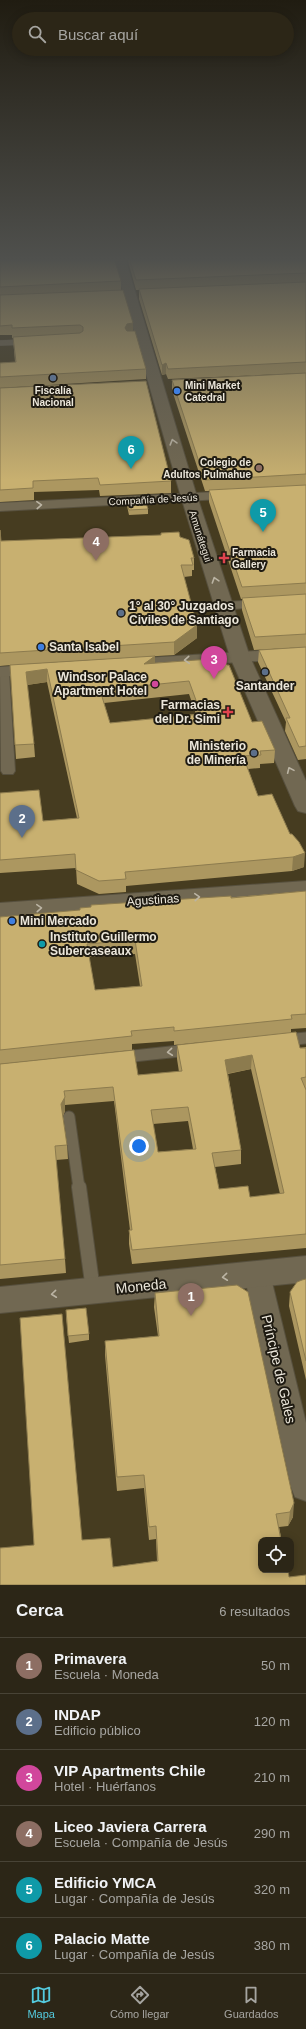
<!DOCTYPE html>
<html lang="es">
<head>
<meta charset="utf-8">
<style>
	:root { --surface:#2c2617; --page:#383224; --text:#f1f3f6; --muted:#a6a5a1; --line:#484336; --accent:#54cade }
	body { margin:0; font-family:Helvetica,sans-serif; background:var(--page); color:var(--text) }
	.controls { position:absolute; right:12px; bottom:12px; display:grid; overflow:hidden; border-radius:8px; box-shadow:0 2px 10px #0003 }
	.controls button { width:36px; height:36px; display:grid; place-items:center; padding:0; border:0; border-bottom:1px solid var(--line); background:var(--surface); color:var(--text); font:20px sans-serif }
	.you { position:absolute; left:139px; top:1146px; width:14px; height:14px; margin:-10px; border:3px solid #fff; border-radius:50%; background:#1a73e8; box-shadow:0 0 0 6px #1a73e833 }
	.badge { display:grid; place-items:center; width:26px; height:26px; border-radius:50%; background:var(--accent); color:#fff; font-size:13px; font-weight:700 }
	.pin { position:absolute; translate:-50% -33px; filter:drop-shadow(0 1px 2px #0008) }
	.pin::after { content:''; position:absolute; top:21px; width:14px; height:12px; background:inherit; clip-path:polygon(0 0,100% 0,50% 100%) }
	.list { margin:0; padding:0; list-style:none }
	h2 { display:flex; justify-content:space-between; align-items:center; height:52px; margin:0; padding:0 16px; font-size:17px }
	h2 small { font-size:13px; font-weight:400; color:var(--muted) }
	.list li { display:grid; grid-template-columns:26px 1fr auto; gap:12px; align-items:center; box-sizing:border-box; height:56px; padding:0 16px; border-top:1px solid var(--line) }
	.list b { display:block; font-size:15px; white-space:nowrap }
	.list p { margin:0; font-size:13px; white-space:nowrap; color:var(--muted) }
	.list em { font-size:13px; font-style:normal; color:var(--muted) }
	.icon { flex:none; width:22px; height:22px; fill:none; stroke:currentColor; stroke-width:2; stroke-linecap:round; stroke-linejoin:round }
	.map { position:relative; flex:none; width:306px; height:1585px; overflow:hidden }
	.search { position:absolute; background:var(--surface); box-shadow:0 2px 10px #0003; left:12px; right:12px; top:12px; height:44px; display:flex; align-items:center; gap:10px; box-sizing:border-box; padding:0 14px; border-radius:22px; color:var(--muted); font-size:15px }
	.sheet { height:388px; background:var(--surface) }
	nav { display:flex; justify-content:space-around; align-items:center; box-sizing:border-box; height:56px; border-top:1px solid var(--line); background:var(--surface); font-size:11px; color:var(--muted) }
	nav a { display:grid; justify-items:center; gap:2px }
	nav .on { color:var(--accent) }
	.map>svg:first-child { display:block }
	.built { fill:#463c20; fill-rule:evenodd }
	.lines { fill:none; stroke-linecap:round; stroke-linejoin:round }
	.service-far2-casing { stroke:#57503e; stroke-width:6 }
	.service-far1-casing { stroke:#57503e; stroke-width:13 }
	.service-casing { stroke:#57503e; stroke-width:16 }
	.pedestrian-casing { stroke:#57503e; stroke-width:2 }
	.minor-casing { stroke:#57503e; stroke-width:2 }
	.tertiary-casing { stroke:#57503e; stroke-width:2 }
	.secondary-casing { stroke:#57503e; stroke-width:2 }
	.service-far2 { stroke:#716852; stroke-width:5.5 }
	.service-far1 { stroke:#716852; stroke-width:11 }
	.service { stroke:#716852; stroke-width:14 }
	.pedestrian { fill:#716852; fill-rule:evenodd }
	.minor { fill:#716852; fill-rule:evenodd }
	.tertiary { fill:#716852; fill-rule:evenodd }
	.secondary { fill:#716852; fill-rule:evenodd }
	.wall { fill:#ac9760; fill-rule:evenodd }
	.shaded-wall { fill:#8c7b4e }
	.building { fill:#c8b070; stroke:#8c7b4e; fill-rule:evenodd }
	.oneway { stroke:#bbb4a4 }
	.service-dot { fill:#5c6f8a; stroke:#1f1b12; stroke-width:1.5 }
	.shop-dot { fill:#3f7fe0; stroke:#1f1b12; stroke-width:1.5 }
	.education-dot { fill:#8d6e63; stroke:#1f1b12; stroke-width:1.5 }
	.health-dot { fill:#e0444e; stroke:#1f1b12; stroke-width:1.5 }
	.hotel-dot { fill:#d1479c; stroke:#1f1b12; stroke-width:1.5 }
	.culture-dot { fill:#0f9aa8; stroke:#1f1b12; stroke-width:1.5 }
	.labels { text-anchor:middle; stroke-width:4; stroke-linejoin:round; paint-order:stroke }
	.far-poi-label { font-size:10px; font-weight:bold; fill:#ece7db; stroke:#1f1b12; text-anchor:start }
	.far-street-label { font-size:10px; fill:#ece7db; stroke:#1f1b12 }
	.poi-label { font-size:12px; font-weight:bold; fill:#ece7db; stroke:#1f1b12; text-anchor:start }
	.street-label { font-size:12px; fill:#ece7db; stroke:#1f1b12 }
	.near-street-label { font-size:14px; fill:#ece7db; stroke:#1f1b12 }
</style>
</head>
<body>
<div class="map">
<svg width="306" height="1585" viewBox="0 0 306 1585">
	<rect width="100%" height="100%" fill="#3b331f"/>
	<path class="built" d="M0,258H306V1585H0ZM261,1540H291V1570H261Z"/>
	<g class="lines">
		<g class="service-far2-casing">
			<path id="service-far2" d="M0,343L25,342"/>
		</g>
		<g class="service-far1-casing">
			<path id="service-far1" d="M286,1040L306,1038
				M124,1057L189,1050
				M69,1117L79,1188"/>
		</g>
		<g class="service-casing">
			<path id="service" d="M79,1187L93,1290"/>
		</g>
		<g class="pedestrian-casing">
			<path id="pedestrian" d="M261,600L265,602L267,604L265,606L224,610L218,606L224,602Z
				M3,668L9,672L15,771L13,774H3L1,771L0,669Z"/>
		</g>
		<g class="minor-casing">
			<path id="minor" d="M235,491L240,492L242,495L240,498L0,511V503Z
				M306,648V658L129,669L123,668L121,664L123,660L129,659Z
				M37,664L43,665L45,669L43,673L0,677V667Z
				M257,1263L267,1266L270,1274L306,1423V1501L295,1497L291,1487L244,1274L247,1266Z"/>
		</g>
		<g class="tertiary-casing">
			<path id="tertiary" d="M306,1256V1282L0,1313V1287Z"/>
		</g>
		<g class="secondary-casing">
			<path id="secondary" d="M113,258H125L195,490L250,657L306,781V813L298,811L295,806L230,657L179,490Z
				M306,881V897L0,919V903Z"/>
		</g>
		<use href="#service-far2" class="service-far2"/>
		<use href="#service-far1" class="service-far1"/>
		<use href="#service" class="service"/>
		<use href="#pedestrian" class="pedestrian"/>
		<use href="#minor" class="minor"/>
		<use href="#tertiary" class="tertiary"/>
		<use href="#secondary" class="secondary"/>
	</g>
	<path class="wall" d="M0,258L121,281V290L133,323V331L146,369V379L0,388V363L15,362L13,338H12V335H0Z
		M127,258H306V373L168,379L166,374L162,375L139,299V290H136Z
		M306,373V647L254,650L242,610V599H241L209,502V491H205L172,390V380Z
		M0,388L171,481V493L100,496L99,490L34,492V500L0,502Z
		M127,501L148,509V514L129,515L127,506Z
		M0,530L1,541L180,537L194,558V570H192V576L184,577L197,638L174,655L26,664L155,663L224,658L252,722L275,750L274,763L260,764V768L248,769L258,796L304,867L292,871L126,886V892L99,894L77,884L76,868L0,873V793L43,821L77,818L47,682L27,685L34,744L35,757L16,759L10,665L0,666ZM189,694L196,714L110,723L104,703Z
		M306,647V759L298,760L285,731L286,722L258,662L259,650Z
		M306,891V1028L291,1029V1033L174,1045V1041L132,1044V1050L0,1064V917ZM135,954L140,986L95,990L89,957Z
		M177,1045L300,1048L306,1047V1248L132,1264L129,1244V1230H130L114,1101L65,1105V1111L63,1116L67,1145L68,1159L56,1160L65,1259L66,1273L0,1279V1064L138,1075L179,1072L177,1059ZM251,1069L280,1194L250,1197L219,1189L215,1167L241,1164V1150L228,1074ZM188,1121L193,1149L158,1152L153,1124Z
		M306,1279V1380L289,1306L290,1292Z
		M155,1293L293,1517L288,1526L279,1527L289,1577L306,1585H0L82,1540L113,1567L157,1561L156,1539L149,1540L144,1488L117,1491L105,1355V1341L158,1336L154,1307Z
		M66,1316L89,1334V1340L69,1343Z"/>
	<path class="shaded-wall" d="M133,323V332L127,333L125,328L127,324Z
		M166,363V374L162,375V365Z
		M197,625V638L174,655V642Z
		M155,656V669L144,664Z
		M47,669V682L27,685L26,672Z
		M305,853L304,867L292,871L293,857Z
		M252,1055L251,1069L225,1074V1060Z
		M65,1097V1111L62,1118L61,1104Z
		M294,1503L293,1517L288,1526L290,1512Z"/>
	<path class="building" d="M0,258H114L121,281L0,287Z
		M129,258H306V273L136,280Z
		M306,282V362L168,369L166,363L162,365L139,289Z
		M123,290L133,323L127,324L125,328L127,331H135L146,369L0,377V363L16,362L13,337L80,333L83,331V327L80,325L12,328V325L0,326V295Z
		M306,373V474L205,480L172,380Z
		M146,381L171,481L100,485L98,478L33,481V488L0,490V388Z
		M306,485V583L242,587L209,490Z
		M145,500L148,509L129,510L127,501Z
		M0,530L1,541L161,535V533L179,532L180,537L189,540L194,558H191L193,565H181L197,625L174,642L0,653Z
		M306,594V634L255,637L242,598Z
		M306,647V746L299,747L286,718H290L259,650Z
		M155,656L144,664L224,658L227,665H229L252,722L262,721L275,750L260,751L261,755L243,756L258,796L272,794L290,834H292L299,842L305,853L293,857L125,872L126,879L99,881L76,870L75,854L0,860V793L39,790L43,821L79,818L47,669L26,672L34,744L15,745L10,665ZM189,681L201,714L110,723L100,690Z
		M306,891V1014L291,1015L292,1019L174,1031V1027L131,1031L132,1036L0,1050V917L80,910V908L91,907V905L231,896V898ZM135,940L142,986L95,990L87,944Z
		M296,1032L300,1048H306V1077L301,1078L306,1090V1234L132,1250L129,1230H132L113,1087L64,1091L65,1097L61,1104L67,1145L55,1146L65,1259L0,1265V1064L134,1050L138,1075L182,1071L177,1045ZM252,1055L284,1193L250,1197L248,1186L219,1189L212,1153L241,1150L225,1060ZM188,1107L196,1149L158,1152L151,1110Z
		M306,1279V1361L290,1292L297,1282L302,1280Z
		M237,1285L248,1292L294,1503L290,1512L276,1514L281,1540H261V1570H288L289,1577L306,1575V1585H0V1548L34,1545L20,1318L62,1314L82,1540L110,1538L113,1567L158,1561L156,1526L149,1527L144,1475L117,1477L105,1341L159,1336L155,1293Z
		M86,1308L89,1334L68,1336L66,1310Z"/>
	<defs><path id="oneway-chevron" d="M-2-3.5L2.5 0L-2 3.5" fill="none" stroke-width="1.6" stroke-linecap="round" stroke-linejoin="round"/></defs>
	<g class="oneway">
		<use href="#oneway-chevron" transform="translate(173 442) rotate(-106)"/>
		<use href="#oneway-chevron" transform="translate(39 505) rotate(-3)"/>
		<use href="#oneway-chevron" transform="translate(215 580) rotate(-108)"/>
		<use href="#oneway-chevron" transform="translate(187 660) rotate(176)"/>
		<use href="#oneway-chevron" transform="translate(290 770) rotate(-114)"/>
		<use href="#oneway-chevron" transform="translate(197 897) rotate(-4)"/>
		<use href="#oneway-chevron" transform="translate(39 908) rotate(-4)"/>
		<use href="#oneway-chevron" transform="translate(170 1052) rotate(174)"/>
		<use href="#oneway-chevron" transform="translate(225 1277) rotate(174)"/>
		<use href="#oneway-chevron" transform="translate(54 1294) rotate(174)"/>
	</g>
	<linearGradient id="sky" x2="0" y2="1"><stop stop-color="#201c11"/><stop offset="0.54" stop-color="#4f504d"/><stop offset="1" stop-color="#4f504d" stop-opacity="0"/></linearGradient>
	<rect width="306" height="480" fill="url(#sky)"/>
	<g class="service-dot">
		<circle cx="53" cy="378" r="4"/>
		<circle cx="121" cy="613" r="4"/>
		<circle cx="265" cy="672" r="4"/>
		<circle cx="254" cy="753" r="4"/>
	</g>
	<g class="shop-dot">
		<circle cx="177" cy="391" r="4"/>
		<circle cx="41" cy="647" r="4"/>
		<circle cx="12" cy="921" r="4"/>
	</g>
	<circle class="education-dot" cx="259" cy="468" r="4"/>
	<g class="health-dot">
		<path d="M222 552h4v4h4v4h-4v4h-4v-4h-4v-4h4z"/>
		<path d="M226 706h4v4h4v4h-4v4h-4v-4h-4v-4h4z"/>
	</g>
	<circle class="hotel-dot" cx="155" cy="684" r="4"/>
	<circle class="culture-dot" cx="42" cy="944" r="4"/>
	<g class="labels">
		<g class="far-poi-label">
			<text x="185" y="389">Mini Market<tspan x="185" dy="12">Catedral</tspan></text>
			<text x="53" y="394" text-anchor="middle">Fiscalía<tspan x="53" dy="12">Nacional</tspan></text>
			<text x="251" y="466" text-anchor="end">Colegio de<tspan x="251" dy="12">Adultos Pulmahue</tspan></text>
			<text x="232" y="556">Farmacia<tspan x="232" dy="12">Gallery</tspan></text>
		</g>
		<g class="far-street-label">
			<text transform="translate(153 499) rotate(-3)" y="4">Compañía de Jesús</text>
			<text transform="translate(201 536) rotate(72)" y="4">Amunátegui</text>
		</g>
		<g class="poi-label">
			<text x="129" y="610">1° al 30° Juzgados<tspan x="129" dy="14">Civiles de Santiago</tspan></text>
			<text x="49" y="651">Santa Isabel</text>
			<text x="147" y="681" text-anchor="end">Windsor Palace<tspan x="147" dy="14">Apartment Hotel</tspan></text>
			<text x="265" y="690" text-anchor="middle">Santander</text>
			<text x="220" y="709" text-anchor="end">Farmacias<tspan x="220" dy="14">del Dr. Simi</tspan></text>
			<text x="246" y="750" text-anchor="end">Ministerio<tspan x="246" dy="14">de Minería</tspan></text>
			<text x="20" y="925">Mini Mercado</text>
			<text x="50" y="941">Instituto Guillermo<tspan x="50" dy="14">Subercaseaux</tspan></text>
		</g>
		<g class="street-label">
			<text transform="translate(153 900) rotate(-4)" y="4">Agustinas</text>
		</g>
		<g class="near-street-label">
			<text transform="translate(141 1286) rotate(-6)" y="5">Moneda</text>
			<text transform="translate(279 1369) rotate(77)" y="5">Príncipe de Gales</text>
		</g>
	</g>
</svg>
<div class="controls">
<button><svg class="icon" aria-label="locate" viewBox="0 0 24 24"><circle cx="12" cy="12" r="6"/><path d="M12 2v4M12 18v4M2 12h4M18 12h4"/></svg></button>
</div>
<div class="you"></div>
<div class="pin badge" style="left:191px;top:1316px;background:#8d6e63">1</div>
<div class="pin badge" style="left:22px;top:838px;background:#5c6f8a">2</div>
<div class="pin badge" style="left:214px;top:679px;background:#d1479c">3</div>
<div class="pin badge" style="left:96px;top:561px;background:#8d6e63">4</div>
<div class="pin badge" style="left:263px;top:532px;background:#0f9aa8">5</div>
<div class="pin badge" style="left:131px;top:469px;background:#0f9aa8">6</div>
<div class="search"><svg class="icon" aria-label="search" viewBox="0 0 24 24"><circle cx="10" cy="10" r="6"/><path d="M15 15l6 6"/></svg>Buscar aquí</div>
</div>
<section class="sheet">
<h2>Cerca<small>6 resultados</small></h2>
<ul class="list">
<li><span class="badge" style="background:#8d6e63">1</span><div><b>Primavera</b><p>Escuela · Moneda</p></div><em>50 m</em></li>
<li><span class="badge" style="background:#5c6f8a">2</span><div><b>INDAP</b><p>Edificio público</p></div><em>120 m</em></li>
<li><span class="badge" style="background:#d1479c">3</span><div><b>VIP Apartments Chile</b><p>Hotel · Huérfanos</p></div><em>210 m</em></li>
<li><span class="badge" style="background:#8d6e63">4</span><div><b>Liceo Javiera Carrera</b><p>Escuela · Compañía de Jesús</p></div><em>290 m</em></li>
<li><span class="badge" style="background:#0f9aa8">5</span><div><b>Edificio YMCA</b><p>Lugar · Compañía de Jesús</p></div><em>320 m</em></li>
<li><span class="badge" style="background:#0f9aa8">6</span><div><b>Palacio Matte</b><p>Lugar · Compañía de Jesús</p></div><em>380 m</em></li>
</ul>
</section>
<nav>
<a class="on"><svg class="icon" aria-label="map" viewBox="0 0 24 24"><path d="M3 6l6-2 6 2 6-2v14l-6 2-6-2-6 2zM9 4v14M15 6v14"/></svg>Mapa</a>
<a><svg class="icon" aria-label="directions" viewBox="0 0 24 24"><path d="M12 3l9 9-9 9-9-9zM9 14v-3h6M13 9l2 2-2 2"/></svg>Cómo llegar</a>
<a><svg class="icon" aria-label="saved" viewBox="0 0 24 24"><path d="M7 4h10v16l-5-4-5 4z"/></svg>Guardados</a>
</nav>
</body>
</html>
